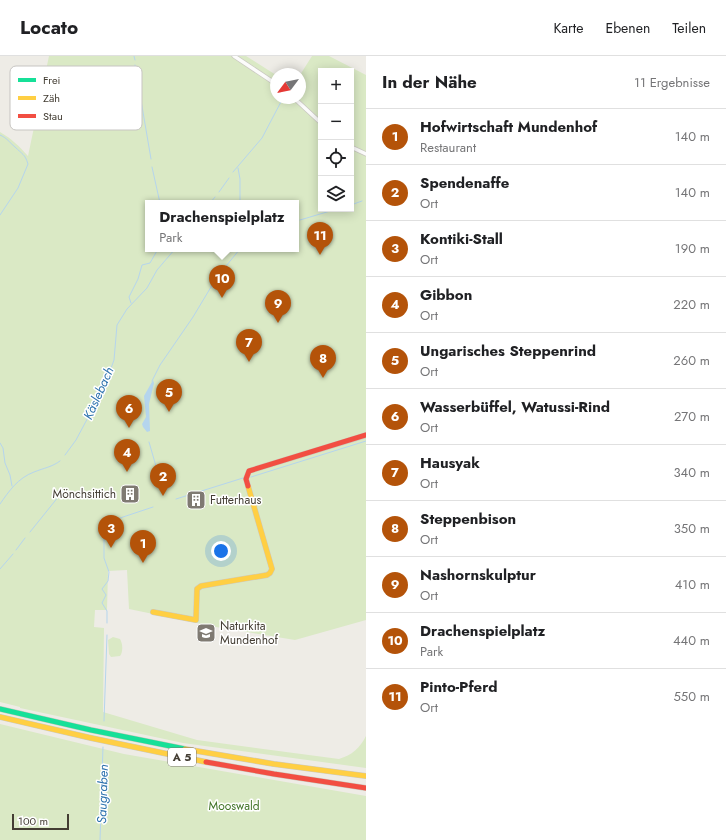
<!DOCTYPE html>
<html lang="de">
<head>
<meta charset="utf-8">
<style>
	:root { --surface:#fff; --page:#f6f6f6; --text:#202124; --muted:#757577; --line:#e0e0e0; --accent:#b45309 }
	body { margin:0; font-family:Jost,sans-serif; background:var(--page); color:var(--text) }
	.controls { position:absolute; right:12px; top:12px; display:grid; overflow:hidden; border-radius:0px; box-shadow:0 2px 10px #0003 }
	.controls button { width:36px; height:36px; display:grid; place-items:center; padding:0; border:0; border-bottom:1px solid var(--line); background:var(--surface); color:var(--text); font:20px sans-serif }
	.compass { position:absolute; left:270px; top:12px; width:36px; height:36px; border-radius:50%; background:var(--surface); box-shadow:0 2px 10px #0003; rotate:238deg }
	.scale { position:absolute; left:12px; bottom:10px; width:57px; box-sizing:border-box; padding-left:4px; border:2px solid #433d33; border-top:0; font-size:11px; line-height:14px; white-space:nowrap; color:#433d33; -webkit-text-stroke:3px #fff; paint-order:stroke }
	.you { position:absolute; left:221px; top:495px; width:14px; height:14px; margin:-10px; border:3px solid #fff; border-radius:50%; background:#1a73e8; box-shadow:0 0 0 6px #1a73e833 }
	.badge { display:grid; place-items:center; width:26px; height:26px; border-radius:50%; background:var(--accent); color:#fff; font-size:13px; font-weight:700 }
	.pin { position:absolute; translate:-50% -33px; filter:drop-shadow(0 1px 2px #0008) }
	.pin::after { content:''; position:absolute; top:21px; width:14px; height:12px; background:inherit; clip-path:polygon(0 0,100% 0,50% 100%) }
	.popup { position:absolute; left:145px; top:144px; width:154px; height:52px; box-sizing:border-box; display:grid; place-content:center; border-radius:0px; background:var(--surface); filter:drop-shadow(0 1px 3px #0005); font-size:13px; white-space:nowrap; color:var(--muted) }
	.popup b { font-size:15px; color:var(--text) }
	.popup::after { content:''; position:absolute; left:50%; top:100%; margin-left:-8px; border:8px solid transparent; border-top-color:var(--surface) }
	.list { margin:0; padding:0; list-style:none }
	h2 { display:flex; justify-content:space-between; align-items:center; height:52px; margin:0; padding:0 16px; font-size:17px }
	h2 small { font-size:13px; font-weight:400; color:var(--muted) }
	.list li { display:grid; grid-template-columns:26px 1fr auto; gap:12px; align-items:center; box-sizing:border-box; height:56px; padding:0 16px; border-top:1px solid var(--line) }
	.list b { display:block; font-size:15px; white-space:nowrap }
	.list p { margin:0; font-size:13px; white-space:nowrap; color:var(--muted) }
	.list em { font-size:13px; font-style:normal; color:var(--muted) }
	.icon { flex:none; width:22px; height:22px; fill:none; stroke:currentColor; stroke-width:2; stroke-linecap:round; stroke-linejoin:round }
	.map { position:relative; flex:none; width:366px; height:784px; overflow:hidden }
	header { display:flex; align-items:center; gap:24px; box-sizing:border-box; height:56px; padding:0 20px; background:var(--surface); border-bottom:1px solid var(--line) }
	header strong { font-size:19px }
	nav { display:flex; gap:22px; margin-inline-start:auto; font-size:14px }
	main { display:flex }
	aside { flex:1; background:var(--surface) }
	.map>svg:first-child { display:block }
	.green { fill:#dae9c5; fill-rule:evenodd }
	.water { fill:#b5d5ed }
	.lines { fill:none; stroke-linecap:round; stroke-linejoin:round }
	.stream { stroke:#b5d5ed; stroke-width:1 }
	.street-casing { stroke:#cac8c2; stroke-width:5 }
	.fast-casing { stroke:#cdc9bd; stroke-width:6 }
	.slow-casing { stroke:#cdc9bd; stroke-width:6 }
	.jam-casing { stroke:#cdc9bd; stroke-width:6 }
	.street { stroke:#fcfcfb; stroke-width:3.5 }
	.fast { stroke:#16e098; stroke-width:5 }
	.slow { stroke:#ffcf43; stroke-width:5 }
	.jam { stroke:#f24e42; stroke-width:5 }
	.labels { text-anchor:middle; stroke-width:3; stroke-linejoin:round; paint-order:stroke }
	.shield { fill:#fff; stroke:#7b7770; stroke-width:1 }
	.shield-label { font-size:11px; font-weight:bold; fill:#433d33 }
	.poi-label { font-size:12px; fill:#433d33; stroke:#fff; text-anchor:start }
	.park-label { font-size:12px; fill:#417427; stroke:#fff }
	.water-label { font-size:13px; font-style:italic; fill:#2d72ae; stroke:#fff }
	.key { fill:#fff; stroke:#c7c5c2; stroke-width:1 }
	.key-label { font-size:11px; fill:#433d33 }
</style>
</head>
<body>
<header>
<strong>Locato</strong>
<nav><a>Karte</a><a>Ebenen</a><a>Teilen</a></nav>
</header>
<main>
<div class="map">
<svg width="366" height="784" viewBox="0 0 366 784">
	<rect width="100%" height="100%" fill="#eeece6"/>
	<path class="green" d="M49,0H246L276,19V42H300V19L312,0H329L366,19V564L295,584L216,571L129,553L127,514L108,515L107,554H95L94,571L104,572L103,656L197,684L339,703C352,699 360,692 366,680V712L183,687L20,652V651L0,646V76C12,83 19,90 28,100ZM321,15H351V153H321ZM148,147H296V193H148Z
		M113,581L120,583C123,588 123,596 120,600L111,601L109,598L108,584Z
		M0,668L124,698L366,740V784H0Z"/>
	<path class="water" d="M153,324L154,327L149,348L150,375L147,376L143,371L142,368L146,361L144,340Z"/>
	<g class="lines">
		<path class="stream" d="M134,0L135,4
			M135,9L151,103
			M0,79C7,82 9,86 15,91C22,98 25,98 28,108L18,132L0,159
			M152,111L160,147
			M238,112L240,123V147
			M233,116L262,82L283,42
			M219,136L229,122
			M210,147L215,141
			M351,149L362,145
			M300,164L337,153
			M131,247L129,241L138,223L142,209L150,207L158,193
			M152,325L160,309L193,261L217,221L240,193
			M149,386L160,424
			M0,387L3,392L5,407L10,419L12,430
			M65,399L76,384L92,354L110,315L114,304L117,269L127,253L147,232L157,214L175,193
			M251,421L366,385
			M176,443L243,422
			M0,448C9,435 18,422 34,416C44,412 52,411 60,405
			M30,476L63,435
			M16,494L25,482
			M0,513L13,498
			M107,567V555L102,547L106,539L102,533L108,525L109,516L104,502V476L107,471L113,465L123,461L153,451
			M104,665L107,579
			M100,784L103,691"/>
		<g class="street-casing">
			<path id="street" d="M234,0L276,28
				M294,42L321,67
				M351,91L366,98"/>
		</g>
		<g class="fast-casing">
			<path id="fast" d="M0,653L91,674L185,693"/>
		</g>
		<g class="slow-casing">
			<path id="slow" d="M153,556L196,564L197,533L201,530L267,519L270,517L272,513L248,430
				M0,661L91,682L206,706
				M185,693L274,708L366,720"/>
		</g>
		<g class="jam-casing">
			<path id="jam" d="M248,430L246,423L249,415L366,379
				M206,706L274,718L366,732"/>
		</g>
		<use href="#street" class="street"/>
		<use href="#fast" class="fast"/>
		<use href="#slow" class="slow"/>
		<use href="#jam" class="jam"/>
	</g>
	<defs>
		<g id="building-square" transform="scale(1)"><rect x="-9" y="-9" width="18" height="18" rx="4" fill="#7f7a72" stroke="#fff"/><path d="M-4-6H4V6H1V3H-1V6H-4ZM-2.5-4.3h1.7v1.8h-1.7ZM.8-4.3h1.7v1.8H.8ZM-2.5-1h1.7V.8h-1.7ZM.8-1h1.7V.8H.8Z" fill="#fff"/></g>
		<g id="school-square" transform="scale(1)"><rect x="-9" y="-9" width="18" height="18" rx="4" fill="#7f7a72" stroke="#fff"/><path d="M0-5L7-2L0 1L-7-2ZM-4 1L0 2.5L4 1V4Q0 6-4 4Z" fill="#fff"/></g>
	</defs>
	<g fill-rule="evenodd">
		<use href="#building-square" x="130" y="438"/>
		<use href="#building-square" x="196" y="444"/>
		<use href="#school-square" x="206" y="577"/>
	</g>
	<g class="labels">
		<rect class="shield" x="168" y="692" width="28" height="18" rx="3"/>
		<g class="shield-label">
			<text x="182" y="705">A 5</text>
		</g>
		<g class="poi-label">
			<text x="116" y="442" text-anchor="end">Mönchsittich</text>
			<text x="210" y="448">Futterhaus</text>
			<text x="220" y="574">Naturkita<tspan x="220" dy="14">Mundenhof</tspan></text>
		</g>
		<g class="park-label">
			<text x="234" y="754">Mooswald</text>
		</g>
		<g class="water-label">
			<text transform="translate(98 337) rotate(-66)" y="5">Käslebach</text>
			<text transform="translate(102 738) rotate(-88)" y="5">Saugraben</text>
		</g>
	</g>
	<rect x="10" y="10" width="132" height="64" rx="6" class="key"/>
	<rect x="18" y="22" width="18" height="4" fill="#16e098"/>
	<rect x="18" y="40" width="18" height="4" fill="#ffcf43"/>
	<rect x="18" y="58" width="18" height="4" fill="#f24e42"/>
	<g class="key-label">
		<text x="43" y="28">Frei</text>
		<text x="43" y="46">Zäh</text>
		<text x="43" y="64">Stau</text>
	</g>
</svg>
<div class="controls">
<button>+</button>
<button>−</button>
<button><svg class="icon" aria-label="locate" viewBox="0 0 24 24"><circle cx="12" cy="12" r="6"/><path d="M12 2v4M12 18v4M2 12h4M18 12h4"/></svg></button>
<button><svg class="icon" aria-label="layers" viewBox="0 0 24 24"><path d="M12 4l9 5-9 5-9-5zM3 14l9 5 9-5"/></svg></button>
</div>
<svg class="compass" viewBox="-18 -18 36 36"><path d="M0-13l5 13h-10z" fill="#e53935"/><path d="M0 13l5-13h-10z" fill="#757577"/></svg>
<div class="scale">100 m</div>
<div class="you"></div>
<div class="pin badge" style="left:143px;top:507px">1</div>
<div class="pin badge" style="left:163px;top:440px">2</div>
<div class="pin badge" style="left:111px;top:492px">3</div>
<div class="pin badge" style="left:127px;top:416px">4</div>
<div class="pin badge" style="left:169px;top:356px">5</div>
<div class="pin badge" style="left:129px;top:372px">6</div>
<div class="pin badge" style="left:249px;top:306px">7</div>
<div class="pin badge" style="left:323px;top:322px">8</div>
<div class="pin badge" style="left:278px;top:267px">9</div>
<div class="pin badge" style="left:222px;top:242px">10</div>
<div class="popup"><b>Drachenspielplatz</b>Park</div>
<div class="pin badge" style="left:320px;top:199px">11</div>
</div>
<aside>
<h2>In der Nähe<small>11 Ergebnisse</small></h2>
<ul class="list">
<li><span class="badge">1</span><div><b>Hofwirtschaft Mundenhof</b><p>Restaurant</p></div><em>140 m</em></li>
<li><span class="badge">2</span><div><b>Spendenaffe</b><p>Ort</p></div><em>140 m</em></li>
<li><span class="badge">3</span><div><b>Kontiki-Stall</b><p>Ort</p></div><em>190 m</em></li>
<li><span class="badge">4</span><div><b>Gibbon</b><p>Ort</p></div><em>220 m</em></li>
<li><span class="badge">5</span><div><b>Ungarisches Steppenrind</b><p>Ort</p></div><em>260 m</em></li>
<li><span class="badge">6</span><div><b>Wasserbüffel, Watussi-Rind</b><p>Ort</p></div><em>270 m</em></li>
<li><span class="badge">7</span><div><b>Hausyak</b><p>Ort</p></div><em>340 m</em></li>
<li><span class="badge">8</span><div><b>Steppenbison</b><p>Ort</p></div><em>350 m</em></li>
<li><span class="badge">9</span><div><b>Nashornskulptur</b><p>Ort</p></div><em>410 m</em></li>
<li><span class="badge">10</span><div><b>Drachenspielplatz</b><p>Park</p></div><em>440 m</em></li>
<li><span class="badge">11</span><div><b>Pinto-Pferd</b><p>Ort</p></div><em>550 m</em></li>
</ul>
</aside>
</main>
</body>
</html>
